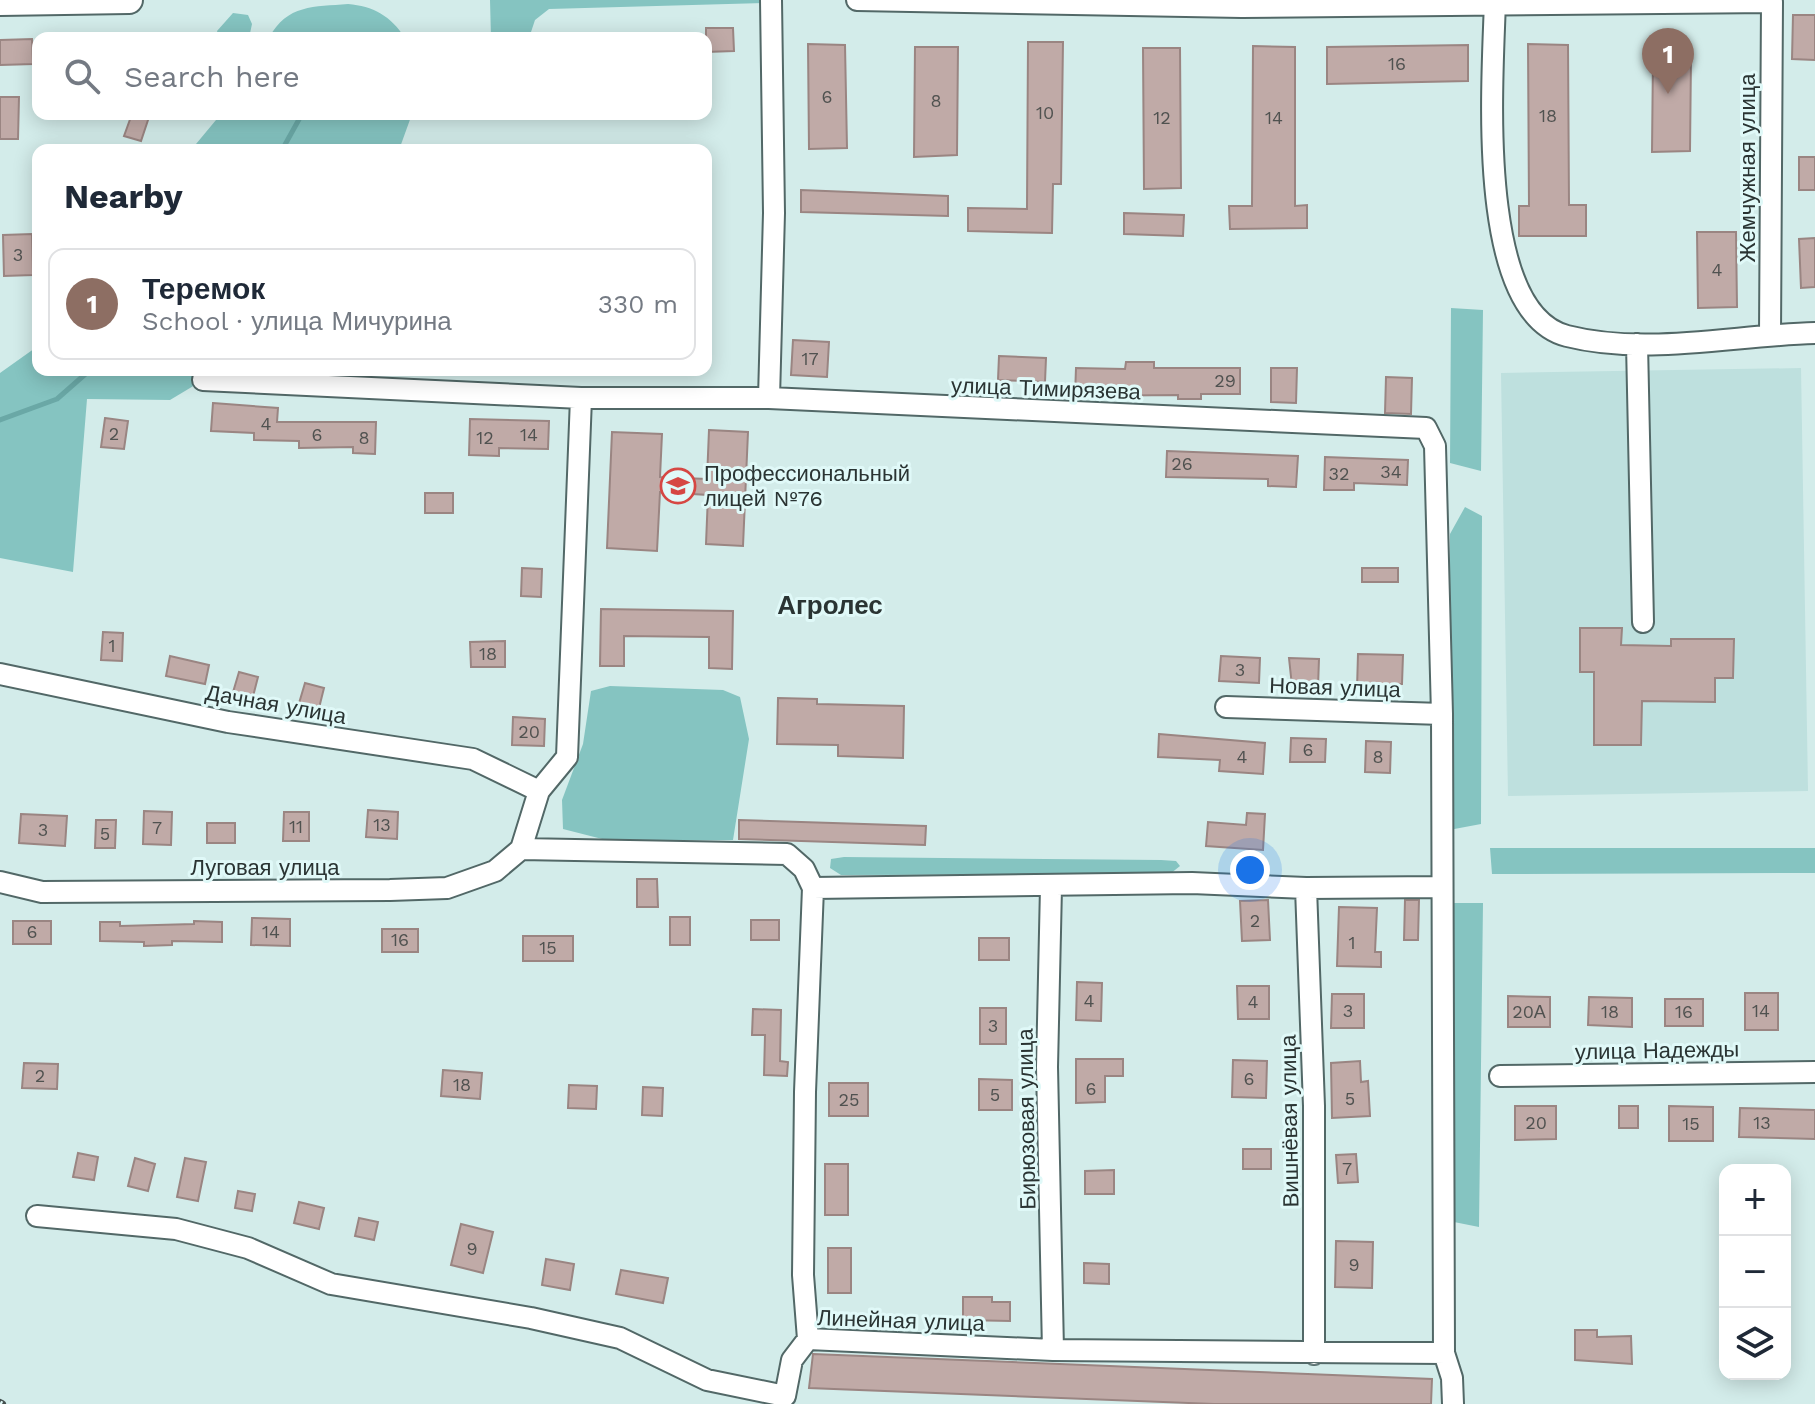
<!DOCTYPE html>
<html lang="en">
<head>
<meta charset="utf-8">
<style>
	:root { --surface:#fff; --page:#f2f2f3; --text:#1f2937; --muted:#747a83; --line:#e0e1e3; --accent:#0b8043 }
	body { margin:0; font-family:"Work Sans",sans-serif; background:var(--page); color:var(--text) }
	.controls { position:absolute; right:24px; bottom:24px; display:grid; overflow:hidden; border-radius:16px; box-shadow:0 4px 20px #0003 }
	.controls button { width:72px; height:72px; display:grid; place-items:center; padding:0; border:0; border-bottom:2px solid var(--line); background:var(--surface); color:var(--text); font:40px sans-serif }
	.you { position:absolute; left:1250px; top:870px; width:28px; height:28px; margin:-20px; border:6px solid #fff; border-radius:50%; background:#1a73e8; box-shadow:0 0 0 12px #1a73e833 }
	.badge { display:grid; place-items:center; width:52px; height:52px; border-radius:50%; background:var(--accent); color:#fff; font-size:26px; font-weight:700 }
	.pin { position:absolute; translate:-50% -66px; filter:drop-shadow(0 2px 4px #0008) }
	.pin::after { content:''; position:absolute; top:42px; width:28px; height:24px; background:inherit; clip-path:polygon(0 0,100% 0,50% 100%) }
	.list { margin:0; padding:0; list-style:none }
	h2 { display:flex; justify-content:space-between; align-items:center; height:104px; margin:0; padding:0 32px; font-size:34px }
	h2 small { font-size:26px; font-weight:400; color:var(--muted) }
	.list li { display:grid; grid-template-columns:52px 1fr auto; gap:24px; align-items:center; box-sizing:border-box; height:112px; margin:0 16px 16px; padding:0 16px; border:2px solid var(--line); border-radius:16px }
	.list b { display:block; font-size:30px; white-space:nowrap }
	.list p { margin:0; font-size:26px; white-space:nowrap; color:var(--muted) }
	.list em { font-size:26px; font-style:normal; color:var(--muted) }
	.icon { flex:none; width:44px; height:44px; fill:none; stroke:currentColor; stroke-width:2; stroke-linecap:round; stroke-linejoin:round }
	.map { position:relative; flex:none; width:1815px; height:1404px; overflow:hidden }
	.search { position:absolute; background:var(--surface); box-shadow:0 4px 20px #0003; left:32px; top:32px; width:680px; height:88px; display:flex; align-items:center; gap:20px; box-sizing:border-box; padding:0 28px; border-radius:16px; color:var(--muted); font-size:30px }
	.panel { position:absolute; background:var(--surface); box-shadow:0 4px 20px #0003; left:32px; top:144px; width:680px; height:232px; border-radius:16px }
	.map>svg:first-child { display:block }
	.built { fill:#bee0de }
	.forest { fill:#85c4c1 }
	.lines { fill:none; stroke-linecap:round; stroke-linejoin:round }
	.stream { stroke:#6aa8a6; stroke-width:5 }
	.building { fill:#c0aaa7; stroke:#9a8582; stroke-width:2 }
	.minor-casing { stroke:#526867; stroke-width:24 }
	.tertiary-casing { stroke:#526867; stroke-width:30 }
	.minor { stroke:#fff; stroke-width:20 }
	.tertiary { stroke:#fff; stroke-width:26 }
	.rail-casing { stroke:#434f4e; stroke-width:8 }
	.rail { stroke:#e0f9f8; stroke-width:5; stroke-dasharray:15; stroke-linecap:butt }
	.labels { text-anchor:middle; stroke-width:6; stroke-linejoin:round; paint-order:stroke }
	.number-label { font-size:18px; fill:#505250 }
	.street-label { font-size:22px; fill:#2a3433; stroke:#e0f9f8 }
	.poi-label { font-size:22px; fill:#2a3433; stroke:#e0f9f8; text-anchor:start }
	.quarter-label { font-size:26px; font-weight:bold; fill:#2a3433; stroke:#e0f9f8 }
</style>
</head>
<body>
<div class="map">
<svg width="1815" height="1404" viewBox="0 0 1815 1404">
	<rect width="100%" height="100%" fill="#d3ecea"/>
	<path class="built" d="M1801,368L1808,791L1508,796L1501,373Z"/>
	<path class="forest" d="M490,0H764V3L549,9L535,20L529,38H491Z
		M348,4C373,6 391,16 405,38H269C287,4 314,7 348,4Z
		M233,13L248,15L252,24L249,38H219L217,31Z
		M221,114H412L399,150H191Z
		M1451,308L1483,310L1481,471L1450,463Z
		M38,346V370H220L170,400L87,399L73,572L0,558V373Z
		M1465,507L1482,516L1481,824L1449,830L1450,534Z
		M610,686L723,690L740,697L749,739L733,840L610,841L563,829L562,800L583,744L591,691Z
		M1490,848H1815V873L1492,874Z
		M844,857L1161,860L1176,861L1180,866L1170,874L841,875L830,868L831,859Z
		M1454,903H1483L1479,1227L1454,1222Z"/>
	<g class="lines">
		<path class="stream" d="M356,38L357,36
			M282,150L302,114
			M0,420L57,399L90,370"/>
	</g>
	<path class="building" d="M1793,15H1815V60L1792,59Z
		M706,28H733L734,51L706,52Z
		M32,39L33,64L0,65V40Z
		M1028,42H1063L1061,184H1053L1052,233L968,231V208L1027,209Z
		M808,44L845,45L847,148L809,149Z
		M1528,44L1568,45L1569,205H1586V236H1519V206H1529Z
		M1468,45V81L1327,84V47Z
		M1253,46L1295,47V206L1307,205V228L1230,229L1229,206H1252Z
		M915,47H958L957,155L914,157Z
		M1143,48H1180L1181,188L1144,189Z
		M1653,56L1691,57L1690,151L1652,152Z
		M0,97H19L18,139H0Z
		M132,114H150L141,141L124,136Z
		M1799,157H1815V190H1799Z
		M801,190L948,196V216L801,212Z
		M1124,213L1184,215L1183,236L1124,234Z
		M1697,232H1736L1737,307L1698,308Z
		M32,234L33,275L4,276L3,235Z
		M1815,238V287L1801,288L1799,239Z
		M793,340L829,342L827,377L791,375Z
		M999,356L1046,358L1045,382L998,380Z
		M1126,362H1154V368H1240V394H1201V399H1178V395L1075,396L1076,368L1125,369Z
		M1271,368H1297L1296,403L1271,402Z
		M1386,377L1412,378L1411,414L1385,413Z
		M213,403L278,408L277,422H376L375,454L353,453V447L299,448V441L254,440V433L211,431Z
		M105,418L128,421L124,449L101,447Z
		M470,419L549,421L548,449L499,448V456L469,455Z
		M709,430L748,432L743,546L706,544L708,495L660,492L657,551L607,548L612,432L662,434L660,477L707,479Z
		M1167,451L1298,456L1296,487L1268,486V479L1166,477Z
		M1325,457L1408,460L1407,485L1354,483V490H1324Z
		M425,493H453V513H425Z
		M522,568L542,569L541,597L521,596Z
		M1362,568H1398V582H1362Z
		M601,609L733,611L732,669L709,668V637L624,636V666H600Z
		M1580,628H1622L1621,645L1671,646V639H1734L1733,678H1715V702L1642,701L1641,745H1594V672H1580Z
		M103,632L123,633L122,661L101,660Z
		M505,641V667H471L470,642Z
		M1358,654L1403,655L1402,684H1387V689H1357Z
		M170,656L209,665L205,684L166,676Z
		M1221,656L1260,658L1259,683L1219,681Z
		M1289,658L1319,659L1318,687L1292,686Z
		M239,672L258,677L251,704L231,699Z
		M305,683L324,688L317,716L297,710Z
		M778,698L817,699V704L904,706L903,758L838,756V745L777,744Z
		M513,717L545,719L544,746L512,745Z
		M1159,734L1265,743L1263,774L1219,771L1220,760L1158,757Z
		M1291,738L1326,739L1325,762H1290Z
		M1366,741L1391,742L1390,773L1365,772Z
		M368,810L398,812L397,839L366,837Z
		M144,811L172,812L171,845L143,844Z
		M284,812H309V841H283Z
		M1247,813L1265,814L1263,850L1206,846L1208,822L1246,825Z
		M21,814L67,816L65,846L19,843Z
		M96,820H116L115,848H95Z
		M739,820L926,826L925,845L739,839Z
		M207,823H235V843H207Z
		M637,879H657L658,907H637Z
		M1268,900L1270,940L1242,941L1240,901Z
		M1405,900H1419L1418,940H1404Z
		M1339,907L1377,908L1375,952H1381V967L1337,966Z
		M670,917H690V945H670Z
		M252,918L290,919V946L251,945Z
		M751,920H779V940H751Z
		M13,921H51V944H13Z
		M194,921L222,922V942L172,941V945L144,946V942L100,941V922H120V926L194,924Z
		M382,929H418V952H382Z
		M523,936H573V961H523Z
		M979,938H1009V960H979Z
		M1077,982L1102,983L1101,1021L1076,1020Z
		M1237,986H1269V1019H1238Z
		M1745,993H1778V1030H1745Z
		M1332,994H1364V1028H1331Z
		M1508,996L1550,997V1027H1508Z
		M1589,997L1632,998V1027L1588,1025Z
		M1665,999H1703V1026H1665Z
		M980,1008H1006V1044H980Z
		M753,1009L781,1010L780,1061L788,1062L787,1076L764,1075L765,1035H752Z
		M1076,1059H1123V1076H1105V1102L1076,1103Z
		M1233,1060L1267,1061L1266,1098L1232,1097Z
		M1360,1061L1361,1082L1368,1081L1370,1116L1332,1118L1331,1063Z
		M24,1063L58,1064L57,1089L22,1088Z
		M443,1070L482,1073L480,1099L441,1096Z
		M979,1079L1012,1080V1110H979Z
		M829,1083H868V1116H829Z
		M569,1085L597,1086L596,1109L568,1108Z
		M643,1087L663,1088L662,1116L642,1115Z
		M1515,1106H1556V1139L1515,1140Z
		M1619,1106H1638V1128H1619Z
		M1669,1106L1713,1107V1141H1669Z
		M1740,1108L1815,1110V1139L1739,1137Z
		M1243,1149H1271V1169H1243Z
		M78,1153L98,1157L94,1180L73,1177Z
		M1356,1154L1358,1182L1338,1183L1336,1155Z
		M135,1158L155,1164L148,1191L128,1186Z
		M185,1158L206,1162L198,1201L177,1197Z
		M825,1164H848V1215H825Z
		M1114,1170V1194H1085V1171Z
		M238,1191L255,1194L252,1211L235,1208Z
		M299,1202L324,1208L319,1229L294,1223Z
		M359,1218L378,1222L374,1240L355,1236Z
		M461,1224L493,1232L483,1273L451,1265Z
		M1336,1241L1373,1242L1372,1288L1335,1287Z
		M828,1248H851V1293H828Z
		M546,1259L574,1264L570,1290L542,1285Z
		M1084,1263L1109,1264V1284L1084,1283Z
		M621,1270L668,1278L663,1303L616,1294Z
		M963,1297H992V1302H1010V1321L963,1320Z
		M1575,1330H1597V1337L1631,1336L1632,1364L1575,1360Z
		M813,1354L1432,1379L1431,1404H1214L809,1388Z"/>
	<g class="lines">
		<g class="minor-casing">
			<path id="minor" d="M857,0L1242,7L1772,2L1770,334
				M1495,0C1493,76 1474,312 1567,336C1646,356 1735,335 1815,333
				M1637,344L1643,622
				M203,380L581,398H769L1426,428L1435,446L1442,714L1444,1353L1452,1378L1453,1404
				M769,398L774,213L771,0
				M0,674L228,722L473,759L539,791
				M1226,707L1442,714
				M521,849L787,854L804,869L813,888L1192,883L1306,888L1442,887
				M0,882L42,892L390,890L447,888L495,871L521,849L539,791L567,757L581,398
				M1051,887L1047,1067L1053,1350
				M1306,888L1314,1106V1354
				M1500,1076L1815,1072
				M37,1216L176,1229L248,1248L331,1284L531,1318L620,1338L707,1380L785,1396L792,1360L808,1339L1053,1350L1444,1353
				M808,1339L803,1275L805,1092L813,888"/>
		</g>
		<g class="tertiary-casing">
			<path id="tertiary" d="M0,2L129,0"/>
		</g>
		<use href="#minor" class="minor"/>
		<use href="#tertiary" class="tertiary"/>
		<g class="rail-casing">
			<path id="rail" d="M0,1403L2,1404"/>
		</g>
		<use href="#rail" class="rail"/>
	</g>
	<defs>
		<g id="university-ring" transform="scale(1.8)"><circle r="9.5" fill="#e0f9f8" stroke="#d64743" stroke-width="1.5"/><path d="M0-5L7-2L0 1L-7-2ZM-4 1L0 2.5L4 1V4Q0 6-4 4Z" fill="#d64743"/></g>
	</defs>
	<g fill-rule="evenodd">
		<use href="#university-ring" x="678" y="486"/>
	</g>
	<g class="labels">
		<g class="number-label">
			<text x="1397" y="70">16</text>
			<text x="827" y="103">6</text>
			<text x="936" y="107">8</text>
			<text x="1045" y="119">10</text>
			<text x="1548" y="122">18</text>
			<text x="1162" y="124">12</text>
			<text x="1274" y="124">14</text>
			<text x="18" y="261">3</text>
			<text x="1717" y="276">4</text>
			<text x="810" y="365">17</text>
			<text x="1225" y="387">29</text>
			<text x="266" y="430">4</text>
			<text x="114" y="440">2</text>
			<text x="317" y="441">6</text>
			<text x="529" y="441">14</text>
			<text x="364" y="444">8</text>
			<text x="485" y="444">12</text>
			<text x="1182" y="470">26</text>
			<text x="1391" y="478">34</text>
			<text x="1339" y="480">32</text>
			<text x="112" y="652">1</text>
			<text x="488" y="660">18</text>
			<text x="1240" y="676">3</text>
			<text x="529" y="738">20</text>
			<text x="1308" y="756">6</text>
			<text x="1242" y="763">4</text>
			<text x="1378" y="763">8</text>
			<text x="382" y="831">13</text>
			<text x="296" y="833">11</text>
			<text x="157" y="834">7</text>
			<text x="43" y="836">3</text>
			<text x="105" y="840">5</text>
			<text x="1255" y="927">2</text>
			<text x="32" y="938">6</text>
			<text x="271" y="938">14</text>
			<text x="400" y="946">16</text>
			<text x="1352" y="949">1</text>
			<text x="548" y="954">15</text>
			<text x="1089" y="1007">4</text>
			<text x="1253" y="1008">4</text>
			<text x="1348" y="1017">3</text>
			<text x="1761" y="1017">14</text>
			<text x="1529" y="1018">20А</text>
			<text x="1610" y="1018">18</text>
			<text x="1684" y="1018">16</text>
			<text x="993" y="1032">3</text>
			<text x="40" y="1082">2</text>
			<text x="1249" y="1085">6</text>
			<text x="462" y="1091">18</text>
			<text x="1091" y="1095">6</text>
			<text x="995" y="1101">5</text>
			<text x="1350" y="1105">5</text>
			<text x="849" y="1106">25</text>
			<text x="1536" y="1129">20</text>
			<text x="1762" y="1129">13</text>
			<text x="1691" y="1130">15</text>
			<text x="1347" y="1175">7</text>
			<text x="472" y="1255">9</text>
			<text x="1354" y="1271">9</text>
		</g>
		<g class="street-label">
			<text transform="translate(1747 168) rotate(-90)" y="8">Жемчужная улица</text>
			<text transform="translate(1046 388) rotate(2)" y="8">улица Тимирязева</text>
			<text transform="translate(1335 687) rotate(2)" y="8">Новая улица</text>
			<text transform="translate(276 704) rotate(10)" y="8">Дачная улица</text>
			<text x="265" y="875">Луговая улица</text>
			<text transform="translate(1657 1050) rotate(-1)" y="8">улица Надежды</text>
			<text transform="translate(1026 1119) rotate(-91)" y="8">Бирюзовая улица</text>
			<text transform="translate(1289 1121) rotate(-91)" y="8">Вишнёвая улица</text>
			<text transform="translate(901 1320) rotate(2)" y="8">Линейная улица</text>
		</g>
		<g class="poi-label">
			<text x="704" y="481">Профессиональный<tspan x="704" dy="25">лицей №76</tspan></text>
		</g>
		<g class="quarter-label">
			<text x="830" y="614">Агролес</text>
		</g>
	</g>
</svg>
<div class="controls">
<button>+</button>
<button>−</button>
<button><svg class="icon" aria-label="layers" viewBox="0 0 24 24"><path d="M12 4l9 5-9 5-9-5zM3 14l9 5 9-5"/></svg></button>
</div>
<div class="you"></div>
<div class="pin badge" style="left:1668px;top:94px;background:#8d6e63">1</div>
<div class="search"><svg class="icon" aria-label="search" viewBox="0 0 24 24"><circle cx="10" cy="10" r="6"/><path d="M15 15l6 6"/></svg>Search here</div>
<section class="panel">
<h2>Nearby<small></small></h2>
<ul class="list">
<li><span class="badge" style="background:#8d6e63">1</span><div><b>Теремок</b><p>School · улица Мичурина</p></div><em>330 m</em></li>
</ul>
</section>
</div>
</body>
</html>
